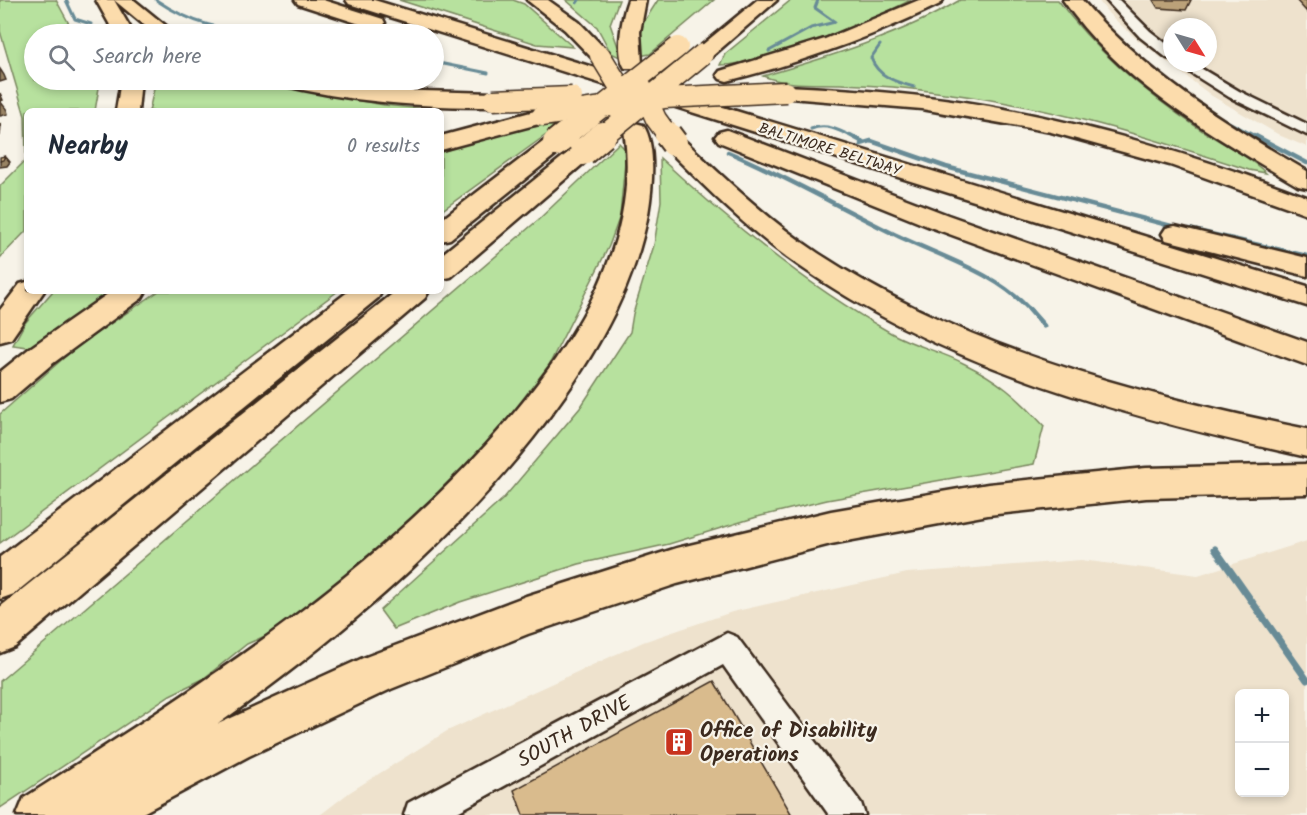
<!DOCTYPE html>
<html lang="en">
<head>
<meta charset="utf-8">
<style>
	:root { --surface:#fff; --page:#f2f2f3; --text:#1f2937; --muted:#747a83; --line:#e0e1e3 }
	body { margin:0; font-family:Kalam,sans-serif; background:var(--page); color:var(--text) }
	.controls { position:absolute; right:18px; bottom:18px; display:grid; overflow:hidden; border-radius:9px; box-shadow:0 3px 9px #0003 }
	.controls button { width:54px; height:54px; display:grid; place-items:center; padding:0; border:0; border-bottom:2px solid var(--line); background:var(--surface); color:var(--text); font:30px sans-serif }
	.compass { position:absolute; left:1163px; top:18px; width:54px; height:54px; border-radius:50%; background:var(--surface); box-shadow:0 3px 9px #0003; rotate:127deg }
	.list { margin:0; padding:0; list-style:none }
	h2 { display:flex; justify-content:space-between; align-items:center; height:78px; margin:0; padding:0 24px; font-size:26px }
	h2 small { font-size:20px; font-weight:400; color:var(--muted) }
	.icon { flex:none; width:33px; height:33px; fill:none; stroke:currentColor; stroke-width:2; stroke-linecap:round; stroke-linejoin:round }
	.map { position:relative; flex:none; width:1307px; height:815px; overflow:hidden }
	.search { position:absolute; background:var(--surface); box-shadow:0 3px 9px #0003; left:24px; top:24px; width:420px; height:66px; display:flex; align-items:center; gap:15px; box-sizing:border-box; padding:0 21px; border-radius:33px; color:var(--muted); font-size:22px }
	.panel { position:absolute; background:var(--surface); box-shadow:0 3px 9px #0003; left:24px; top:108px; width:420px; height:186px; border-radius:9px }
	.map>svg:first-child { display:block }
	.built { fill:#eee2cd; fill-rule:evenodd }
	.green { fill:#b7e19e; stroke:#79865e; stroke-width:1.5 }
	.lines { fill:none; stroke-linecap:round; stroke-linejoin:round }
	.stream-far3 { stroke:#678b96; stroke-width:3 }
	.stream-far2 { stroke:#678b96; stroke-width:4.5 }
	.stream-far1 { stroke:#678b96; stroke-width:5 }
	.stream { stroke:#678b96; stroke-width:7 }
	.minor-casing { stroke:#3b2a1e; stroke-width:5 }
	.highway-casing { stroke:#3b2a1e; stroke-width:5 }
	.minor { fill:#f7f3e8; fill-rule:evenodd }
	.highway { fill:#fcdcac; fill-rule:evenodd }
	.highway-bridge-far1-casing { stroke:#3b2a1e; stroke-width:23; stroke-linecap:butt }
	.highway-bridge-casing { stroke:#3b2a1e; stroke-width:30; stroke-linecap:butt }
	.highway-bridge-far1 { stroke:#fcdcac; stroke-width:20 }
	.highway-bridge { stroke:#fcdcac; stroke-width:26 }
	.wall { fill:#bba179; stroke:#3b2a1e; stroke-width:1.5 }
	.shaded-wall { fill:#988363; stroke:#3b2a1e; stroke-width:1.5 }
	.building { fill:#d9bb8d; stroke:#3b2a1e; stroke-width:1.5 }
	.labels { text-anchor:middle; stroke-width:4.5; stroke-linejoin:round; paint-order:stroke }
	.far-street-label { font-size:15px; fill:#3b2a1e; stroke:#f7f3e8 }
	.near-poi-label { font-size:21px; font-weight:bold; fill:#3b2a1e; stroke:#f7f3e8; text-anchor:start }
	.near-street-label { font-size:21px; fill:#3b2a1e; stroke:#f7f3e8 }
</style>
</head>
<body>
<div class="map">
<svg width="1307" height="815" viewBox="0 0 1307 815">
	<rect width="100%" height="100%" fill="#f7f3e8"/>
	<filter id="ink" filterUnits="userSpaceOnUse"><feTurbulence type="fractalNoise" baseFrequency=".0167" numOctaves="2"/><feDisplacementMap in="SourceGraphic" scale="12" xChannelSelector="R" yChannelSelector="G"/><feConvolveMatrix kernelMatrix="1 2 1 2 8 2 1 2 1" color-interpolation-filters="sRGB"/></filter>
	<g filter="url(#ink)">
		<path class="built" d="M1098,0H1307V147L1281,136L1212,96L1134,37L1109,14ZM1172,27H1208V63H1172Z
			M1307,541V815H320L350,792L447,731L643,642L732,612L907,573L1081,560L1198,575ZM1240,694H1284V792H1240Z"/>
		<path class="green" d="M0,0H56L74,33L34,34V80H99L100,82L95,111H27V230L0,258V186L26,160L25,116L0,31Z
			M399,0H513L524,4L573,47L537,44Z
			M566,0H619L610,24L622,58L611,53L597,27Z
			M658,0H714L650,54L639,56L642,25Z
			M791,0H911C868,22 824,39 778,53C758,59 741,65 720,65L725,54Z
			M960,0H1058C1096,52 1147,94 1201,130C1223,144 1247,155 1266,173L1249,170C1149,137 1049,106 944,93C910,88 874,85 840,84C814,83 788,86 763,76C826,58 904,34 960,0Z
			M149,80H241L384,105L424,109V111H149L154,89Z
			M547,125L557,127L441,211V152L506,131Z
			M619,143L626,150L620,216L609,246L549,365L503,425L448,487L374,553L276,631L247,644L203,679L170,695L0,808V681L538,220Z
			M660,158C731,224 806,285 891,333C914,346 940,351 963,363C998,380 1018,397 1044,426L1034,464L827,500L757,517L669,544L579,564L460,602L394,629L380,610L503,499L580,408L630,332L633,314L654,245L661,201Z
			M53,291H110L34,348L13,345L25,323Z
			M159,291H338L0,543V414L75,348Z"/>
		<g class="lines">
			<path class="stream-far3" d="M66,0L75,19L91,24
				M156,0C193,25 220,29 264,34
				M818,0L815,8L835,22
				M577,3L579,0
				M880,45L871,58C878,77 896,82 914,87
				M769,51L811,28L835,22
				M434,62L488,73
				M1227,121L1257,137
				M811,129C826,123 839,130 853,137"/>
			<path class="stream-far2" d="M850,135L863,142
				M1254,135L1307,163
				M861,144L871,141L946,167L1179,228
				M728,152C785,176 837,206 892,233C940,257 993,270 1031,311
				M1189,229L1307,256"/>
			<path class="stream-far1" d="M1029,309L1044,326"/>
			<path class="stream" d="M1215,549L1307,680"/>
			<g class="minor-casing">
				<path id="minor" d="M1106,0H1119L1150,31L1172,48V59L1167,58L1140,37Z
					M1175,63H1192L1239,91L1307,124V135L1229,97Z
					M727,633L737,637L861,803L865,815H829L723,665L452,815H404L408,803Z"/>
			</g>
			<g class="highway-casing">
				<path id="highway" d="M96,0H134L176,34H155L114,0L134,34H115Z
					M295,0H323L383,19L385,23L383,27H369L298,4Z
					M346,0H374L1307,286V306L349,4Z
					M527,0H548L579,22L607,51L610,55L607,59H593L565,30Z
					M628,0H646L640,32L642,64L639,68H625C615,54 622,16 628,0Z
					M757,0H777L710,58H696L693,54L696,50Z
					M919,0H943L940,4C872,37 801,63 727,81L720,79L717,75L720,71L825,39Z
					M1063,0H1082C1145,73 1224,123 1307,171V188L1298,186C1214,136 1120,83 1063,0Z
					M121,80H141L138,111H116Z
					M275,80H314L388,90L493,93L501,95L504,100L501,105L493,107C421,107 348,102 278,84Z
					M786,86C854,89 922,94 989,106C1098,126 1203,158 1307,197V214L1170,165L1051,132L922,109L778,97L775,92L778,87Z
					M542,109L550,111L553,116L550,121L441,150V136Z
					M635,123L643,125C657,145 652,191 648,214C632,299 585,372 533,438C444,550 335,641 218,724L363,658L526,596L677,548L831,511L988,484L1146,468L1307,464V494L1146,498L988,515L831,544L677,584L528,634L391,689L249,756L139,815H17L24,798C198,687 374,577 509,419C577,339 641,240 624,130L627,125Z
					M727,130L948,215L1307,342V365L930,227L719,142L715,137L719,132Z
					M556,136L564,138L568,143L564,148L450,239L441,241V220L548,138Z
					M674,136L682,138C725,179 768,220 818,253C965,349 1136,394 1307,429V457C1130,418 948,370 798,265C749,231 708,190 666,148L662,143L666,138Z
					M583,145L591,147L595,152L591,157L451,277L441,279V255L575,147Z
					M1175,226L1307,258V276L1166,240L1162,234L1166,228Z
					M27,282V291H44L11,339L0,342V310L20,284Z
					M112,291H146L142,298L52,364L11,399L0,402V372L30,348Z
					M349,291H382L378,298L14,594L0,599V557Z
					M396,291H429L425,298L15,647L0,653V607Z"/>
			</g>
			<use href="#minor" class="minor"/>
			<use href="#highway" class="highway"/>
			<g class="highway-bridge-far1-casing">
				<path id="highway-bridge-far1" d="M600,55L622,91L629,111
					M638,80L656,119L669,137
					M493,100L572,97
					M542,116L664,98L786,92
					M564,137L678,47
					M602,137L703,54"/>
			</g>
			<g class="highway-bridge-casing">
				<path id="highway-bridge" d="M668,135L674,143
					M556,143L566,135
					M583,152L603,135"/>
			</g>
			<use href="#highway-bridge-far1" class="highway-bridge-far1"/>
			<use href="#highway-bridge" class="highway-bridge"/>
		</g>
		<path class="wall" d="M1153,0H1191L1186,10L1158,8Z
			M1296,0H1307V12Z"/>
		<path class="shaded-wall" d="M0,69L4,75L6,80L0,82Z
			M0,93L3,100L0,101L7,110L8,114L0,116Z
			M0,123L1,125L0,136Z
			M5,156L10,162L7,166L0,167V161Z"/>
		<path class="building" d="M5,156L3,160L0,161V157Z
			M714,681L792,815H523L514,790Z"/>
	</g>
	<defs>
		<g id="building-square" transform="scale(1.5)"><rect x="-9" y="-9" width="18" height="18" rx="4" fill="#c8321e" stroke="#f7f3e8"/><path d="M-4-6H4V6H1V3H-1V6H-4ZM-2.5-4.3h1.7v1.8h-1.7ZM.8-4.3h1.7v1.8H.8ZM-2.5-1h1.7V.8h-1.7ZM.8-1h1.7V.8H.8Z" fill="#fff"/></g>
	</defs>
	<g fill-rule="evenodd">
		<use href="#building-square" x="679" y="742"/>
	</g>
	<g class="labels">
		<g class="far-street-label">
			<text transform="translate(830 149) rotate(17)" y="5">BALTIMORE BELTWAY</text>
		</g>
		<g class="near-poi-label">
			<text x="700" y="737">Office of Disability<tspan x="700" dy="24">Operations</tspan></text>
		</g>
		<g class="near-street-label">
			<text transform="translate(574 731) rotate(-29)" y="7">SOUTH DRIVE</text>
		</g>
	</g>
</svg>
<div class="controls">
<button>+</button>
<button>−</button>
</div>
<svg class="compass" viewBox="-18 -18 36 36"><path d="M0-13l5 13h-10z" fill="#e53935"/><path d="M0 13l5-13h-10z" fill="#747a83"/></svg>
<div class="search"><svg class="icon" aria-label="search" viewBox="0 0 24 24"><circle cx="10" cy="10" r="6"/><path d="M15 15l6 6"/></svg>Search here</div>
<section class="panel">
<h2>Nearby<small>0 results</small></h2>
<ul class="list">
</ul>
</section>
</div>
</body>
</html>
